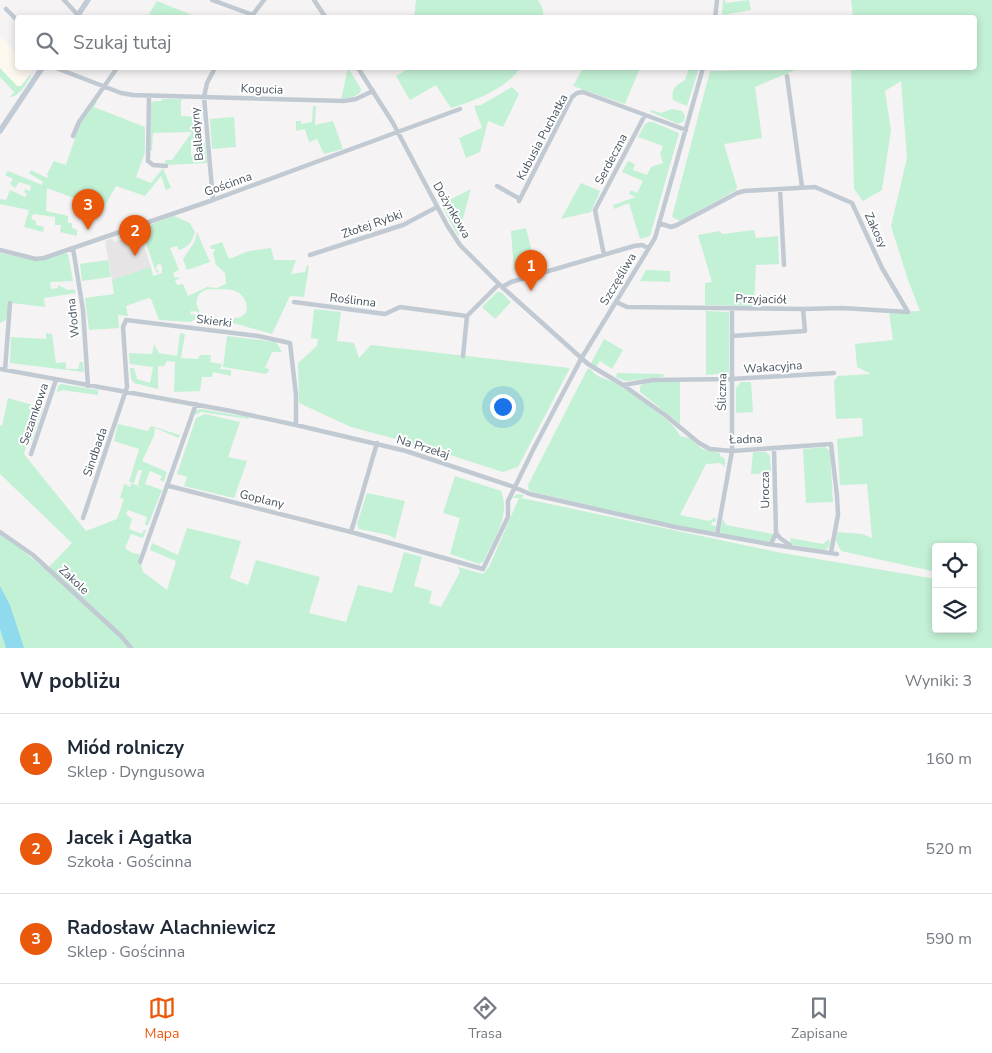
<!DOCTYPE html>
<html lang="pl">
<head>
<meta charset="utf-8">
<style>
	:root { --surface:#fff; --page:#f6f6f7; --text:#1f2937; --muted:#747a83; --line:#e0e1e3; --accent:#ea580c }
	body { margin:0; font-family:"Nunito Sans",sans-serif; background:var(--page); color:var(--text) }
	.controls { position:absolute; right:15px; bottom:15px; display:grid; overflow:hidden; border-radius:5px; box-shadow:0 2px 8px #0003 }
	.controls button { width:45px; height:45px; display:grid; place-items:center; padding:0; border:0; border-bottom:1px solid var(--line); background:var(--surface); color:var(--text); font:25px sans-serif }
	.you { position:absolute; left:502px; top:406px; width:18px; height:18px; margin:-12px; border:4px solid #fff; border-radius:50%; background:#1a73e8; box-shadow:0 0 0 8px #1a73e833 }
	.badge { display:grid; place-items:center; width:32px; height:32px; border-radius:50%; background:var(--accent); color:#fff; font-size:16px; font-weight:700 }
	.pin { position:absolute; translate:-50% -41px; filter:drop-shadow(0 1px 2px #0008) }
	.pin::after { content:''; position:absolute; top:26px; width:18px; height:15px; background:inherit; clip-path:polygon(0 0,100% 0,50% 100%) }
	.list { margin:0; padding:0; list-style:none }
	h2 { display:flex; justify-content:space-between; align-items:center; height:65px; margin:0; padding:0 20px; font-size:21px }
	h2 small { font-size:16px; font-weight:400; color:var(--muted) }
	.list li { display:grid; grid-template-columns:32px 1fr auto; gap:15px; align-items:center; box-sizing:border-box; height:90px; padding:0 20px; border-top:1px solid var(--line) }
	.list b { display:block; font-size:19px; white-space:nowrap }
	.list p { margin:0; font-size:16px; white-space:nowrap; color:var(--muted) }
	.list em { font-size:16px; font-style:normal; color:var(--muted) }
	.icon { flex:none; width:28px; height:28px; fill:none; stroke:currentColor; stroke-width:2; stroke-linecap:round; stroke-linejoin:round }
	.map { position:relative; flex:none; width:992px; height:648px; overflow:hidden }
	.search { position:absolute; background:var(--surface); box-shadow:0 2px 8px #0003; left:15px; right:15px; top:15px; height:55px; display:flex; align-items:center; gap:12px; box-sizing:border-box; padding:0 18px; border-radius:5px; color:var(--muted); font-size:19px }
	.sheet { height:335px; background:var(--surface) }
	nav { display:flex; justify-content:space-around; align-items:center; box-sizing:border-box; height:70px; border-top:1px solid var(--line); background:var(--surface); font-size:14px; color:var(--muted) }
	nav a { display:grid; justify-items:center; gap:2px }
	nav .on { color:var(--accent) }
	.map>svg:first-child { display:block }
	.commercial { fill:#fdf9ef }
	.education { fill:#e6e4e5 }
	.green { fill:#c3f1d5; fill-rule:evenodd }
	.water { fill:#90daee }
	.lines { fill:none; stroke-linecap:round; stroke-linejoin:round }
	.minor { stroke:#c1cad2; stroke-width:4.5 }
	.secondary { stroke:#c1cbd6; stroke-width:5.5 }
	.labels { text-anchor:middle; stroke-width:4; stroke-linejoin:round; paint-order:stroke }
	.street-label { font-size:12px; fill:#4a5661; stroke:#fff }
</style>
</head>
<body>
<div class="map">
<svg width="992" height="648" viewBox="0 0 992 648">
	<rect width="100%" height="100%" fill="#f5f3f3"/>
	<path class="commercial" d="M0,35L17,54L18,68H30L32,70L21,86H17L0,68Z"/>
	<path class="education" d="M140,234L151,267L112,280L105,241L112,238L114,242Z"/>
	<path class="green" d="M416,0H538L543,9V17H414Z
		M723,0H725V3L749,0L751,10L722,15Z
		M851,0H992V648H0V535L15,544L46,570L72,543L0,474V425L2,426L8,398L43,408L32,440L27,442L24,454L86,531L117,519L124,499L120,498L124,484L131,487V483L142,488L138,485L142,470H138L134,483L129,482L139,449L114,441L118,424L148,431L151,426L180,435L179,438L155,428L154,436L142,461L167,472L164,482L160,480L162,476L150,471L145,484L162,490L148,525H145L147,517L128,510L126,514L132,519L129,529L142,534L144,530H146L143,538L131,534L125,548L132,553L139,554L143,572L167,590L176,561L150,550L152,543L178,555L187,528L241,541L230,578L248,585L256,560L320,577L309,613L346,622L358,585L392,593L404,552L422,557L414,586L432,591L429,603L441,607L460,572L458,567L483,574L489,567L519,498H512L517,494L524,495L521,498L782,553L936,579V629H973V547H936V572L841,551L836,541L837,532L862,534L872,538L867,484L840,485L837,439L863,436L862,418L836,419L834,381L838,376L871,374L857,367L855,344L893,340L889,312L920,311L908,280L891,226L907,158L901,81L885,91L891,130L882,190L863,201L854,189L851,69H856V68H974V18L853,17Z
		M157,1L197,17H153L149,14Z
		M0,68L17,86H21L30,75L31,76C26,84 20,96 10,97L14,92L0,77Z
		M348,68L361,89L360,93L353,97L341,99Z
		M409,68H520C509,87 472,102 451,108L436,85L410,100L396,76Z
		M583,68H640L625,104L573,86Z
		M689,68H698V71L687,106L673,100C671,89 676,85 685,80Z
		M795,70L755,87L762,138L724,144L737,187L736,190L680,221L672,217L710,71Z
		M512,87L519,94L503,127L488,121L480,152L466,158L459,138L482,128L474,106L481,105Z
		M162,99H183L181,101V116L202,117V139L191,140V156L202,155L200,143L205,142L207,163L166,165L165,160H172L192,132L153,133L152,151L150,150L151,103L154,101H161Z
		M95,100L97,102L94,107L145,127V152L136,177L151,183L163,168L171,188L166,190L161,176L145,196L116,186L103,209L47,188L46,211L68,216V223H72V228L77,230V236L60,232L61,225H55V217L33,214L31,219L36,221V225L44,227L43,232L24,227L29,210L0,204V199L6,200L10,190L25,197L27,194L24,192L25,189L30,191L31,186L19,182L15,188L10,184L13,179L5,175L8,171L42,185L43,182L29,173L31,170L47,178L48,177L47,174L54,161L66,165L75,138L70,136L74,137L80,123Z
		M313,106H316L315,125L333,121L343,149L324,154L317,139L309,142L305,129L296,131V121H301V124L312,122Z
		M672,109L682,111L685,116L684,121L678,124L651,112V110L661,113Z
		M234,117L236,147L212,149L210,119Z
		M649,122H653L679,133L650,236L640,239L629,203L614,209L613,205L636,197L629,194L631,190L637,193L643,181L622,172L628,161L635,164L633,170L647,175L651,167L663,163L660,154L663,146L638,137L645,124Z
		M581,183L600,191L591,212L561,219Z
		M471,189L458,236L441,204Z
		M174,216L190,223L195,232C192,242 189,247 179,250L177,246L170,248L179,270L173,273L175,278L179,277V279L175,280L177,285L183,284L188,296L207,287L217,288L226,284L225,273L216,265L213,253L215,249H211L210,246L222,242L229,259L249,251L271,248L274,260H296L291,274L305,272L307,265L309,266L304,297L290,296L272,334L233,323L195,319L191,322L159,320L151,299L149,298L126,306L128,316L118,315L119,328L89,330L85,298L114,294L112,280L151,267L153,276L162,273V266L160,264L157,265L156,268L159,272L157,273L154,267L141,228ZM208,289C217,290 227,288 235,291C246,294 254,315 237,318C227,320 201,315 190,314L191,311L200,312C193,302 197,292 208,289Z
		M526,228L535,265L514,270L511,231Z
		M754,230L756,238L778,236L779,264L756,265L754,306L705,305V283L712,282L698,235L720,231L722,234Z
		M197,232L210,262L187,270L183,259L195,241Z
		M0,253L39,261L65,253L68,254L73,281L50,282L51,289L58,288V285L68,290L74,289L76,293L44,298L45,307L12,303L6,320L0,323Z
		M108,260L111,277L82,281L80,264Z
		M646,270L670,271V282L640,281Z
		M497,292H501L511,302L495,319L482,307Z
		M314,309L341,312L337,341L354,343L359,358L371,345L570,368L518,467L503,472L419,445L351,427L299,403L298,363L317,346L318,339L311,338Z
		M706,311L729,312V373L706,375Z
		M46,333L52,334L56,363L66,362V369H78L80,362H83L84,372L10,363L11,337L46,339Z
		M180,333L185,334L181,358L198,359L200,355H211L210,362L222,364L220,369L231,370V376L213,372L212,377H202L200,391L174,392L175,362L167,361L164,366H158V389L134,383L131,379L130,368H134L137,379L150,383L153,367L130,364L129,353L152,354L154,344L159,353L177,356Z
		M227,336L276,342L282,352H272L265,368L270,369L266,374L223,367Z
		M604,339L623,350L612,369L600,361L596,367L591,363Z
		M589,368C593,371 594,374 598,376C603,379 608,379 613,382C629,391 674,420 680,436L689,438L702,449L720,453V456L725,459V467L720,463L706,464L680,515L709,521L715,517L716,522H712L711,525L716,526L715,531L713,532L677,526L529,491L528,485L587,370Z
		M617,373L664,374L663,377L625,381L616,377Z
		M645,381L680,382V424L640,392V387Z
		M741,382H751L753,412L736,413V388Z
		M61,384L98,390V395L62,390L57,393L58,386Z
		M201,409L248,417L249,419L201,412L195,415L196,410Z
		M205,414L240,422L228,457L247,461L234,498L184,486L187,477L177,474L196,418Z
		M825,447L830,451L833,502L806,503L803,449Z
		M753,452H766L770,456L771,473L751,474Z
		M455,476L501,491C511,516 494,539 483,562L479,564L450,554L460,518L443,513Z
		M367,493L405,501L395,539L389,535L359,529L357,524Z
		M723,519L726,525L773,534L771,541L768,542L721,534L720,531Z
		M790,538L823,544L829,539L830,545L827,549L823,550L794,545L791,543Z"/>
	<path class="water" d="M0,586L10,605L24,648H6L0,629Z"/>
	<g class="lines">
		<path class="minor" d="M64,0L78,15
			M212,0L253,15
			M314,0L326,18
			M6,9L18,21
			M251,17L264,0
			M715,18L717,0
			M56,68L121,93L133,95L344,101L356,99L373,91
			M358,68L393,123L447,225L460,245L502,287L588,364L623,385L665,415L699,443L710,449L732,451L831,444L837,496L838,515L831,552
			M787,76L802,187
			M149,96L148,161L153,165L166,166
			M73,136L79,122L117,68
			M497,186L520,199
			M780,189L784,265
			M213,200L204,97L207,83L215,68
			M519,201L572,97L577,93L583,92L686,130
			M659,223L671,227L677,225L737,193L744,191L815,187L852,203L882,268L908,312
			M73,248L83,310L88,386
			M0,250L36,259L44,258L213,200L460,109
			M310,255L403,225L437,207
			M604,255L595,210L645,115
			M502,287L511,282L634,246L642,245L648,248
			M294,302L385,314L400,307L467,316
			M616,302L627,307L803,309L842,308L908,312
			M732,336L805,331L803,309
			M463,356L467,316L499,284
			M0,369L231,411L296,425L406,451L514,487L530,494L675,527L768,544L837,554
			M5,370L10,303
			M623,385L653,380L732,379L834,373
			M31,454L56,380
			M169,486L351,532L483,569L508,517V501L534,448L581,359L655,238L703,68
			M83,518L127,387L123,327L126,320L258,336L290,343L296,395V425
			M0,532L33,555L121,636L131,648
			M351,532L377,443
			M776,533L780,538L790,545
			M717,535L732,451V308
			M771,544L776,533L774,448
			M140,562L196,404"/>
		<path class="secondary" d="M76,18L88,0
			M0,131L42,68"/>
	</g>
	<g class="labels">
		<g class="street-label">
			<text transform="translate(262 89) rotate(2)" y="4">Kogucia</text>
			<text transform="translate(197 134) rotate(-95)" y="4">Balladyny</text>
			<text transform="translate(542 137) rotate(-62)" y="4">Kubusia Puchatka</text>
			<text transform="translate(611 159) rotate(-62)" y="4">Serdeczna</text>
			<text transform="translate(228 184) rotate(-20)" y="4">Gościnna</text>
			<text transform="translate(452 210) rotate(60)" y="4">Dożynkowa</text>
			<text transform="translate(372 224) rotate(-19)" y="4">Złotej Rybki</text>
			<text transform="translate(876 230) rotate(65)" y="4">Zakosy</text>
			<text transform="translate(618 279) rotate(-59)" y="4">Szczęśliwa</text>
			<text transform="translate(761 299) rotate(1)" y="4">Przyjaciół</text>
			<text transform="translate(353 300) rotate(7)" y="4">Roślinna</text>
			<text transform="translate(73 318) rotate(-96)" y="4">Wodna</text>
			<text transform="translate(214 321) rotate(7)" y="4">Skierki</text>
			<text transform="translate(773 367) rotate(-4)" y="4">Wakacyjna</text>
			<text transform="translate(722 392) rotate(-89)" y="4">Śliczna</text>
			<text transform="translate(34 414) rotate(-71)" y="4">Sezamkowa</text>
			<text transform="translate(746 439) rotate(-2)" y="4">Ładna</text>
			<text transform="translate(423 447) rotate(17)" y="4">Na Przełaj</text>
			<text transform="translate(95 452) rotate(-71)" y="4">Sindbada</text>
			<text transform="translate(765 490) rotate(-91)" y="4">Urocza</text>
			<text transform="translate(262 499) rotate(14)" y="4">Goplany</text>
			<text transform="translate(74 580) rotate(43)" y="4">Zakole</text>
		</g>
	</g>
</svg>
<div class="controls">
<button><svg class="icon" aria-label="locate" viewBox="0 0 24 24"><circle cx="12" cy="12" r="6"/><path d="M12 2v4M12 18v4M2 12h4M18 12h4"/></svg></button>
<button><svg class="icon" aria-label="layers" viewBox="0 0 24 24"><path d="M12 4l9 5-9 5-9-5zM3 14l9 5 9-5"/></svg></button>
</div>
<div class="you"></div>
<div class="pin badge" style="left:531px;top:291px">1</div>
<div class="pin badge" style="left:135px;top:256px">2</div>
<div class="pin badge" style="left:88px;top:230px">3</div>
<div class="search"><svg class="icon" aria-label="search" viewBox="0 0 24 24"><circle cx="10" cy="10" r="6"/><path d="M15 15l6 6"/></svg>Szukaj tutaj</div>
</div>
<section class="sheet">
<h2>W pobliżu<small>Wyniki: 3</small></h2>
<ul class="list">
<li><span class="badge">1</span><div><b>Miód rolniczy</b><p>Sklep · Dyngusowa</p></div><em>160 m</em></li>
<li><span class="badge">2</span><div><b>Jacek i Agatka</b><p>Szkoła · Gościnna</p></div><em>520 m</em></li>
<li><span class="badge">3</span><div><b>Radosław Alachniewicz</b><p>Sklep · Gościnna</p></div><em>590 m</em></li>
</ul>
</section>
<nav>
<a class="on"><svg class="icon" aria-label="map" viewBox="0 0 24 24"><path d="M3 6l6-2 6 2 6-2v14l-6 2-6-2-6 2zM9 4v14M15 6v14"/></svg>Mapa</a>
<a><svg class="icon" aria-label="directions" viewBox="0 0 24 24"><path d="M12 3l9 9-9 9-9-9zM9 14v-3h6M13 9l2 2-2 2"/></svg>Trasa</a>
<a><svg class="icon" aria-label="saved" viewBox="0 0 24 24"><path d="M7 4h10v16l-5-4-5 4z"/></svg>Zapisane</a>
</nav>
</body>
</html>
